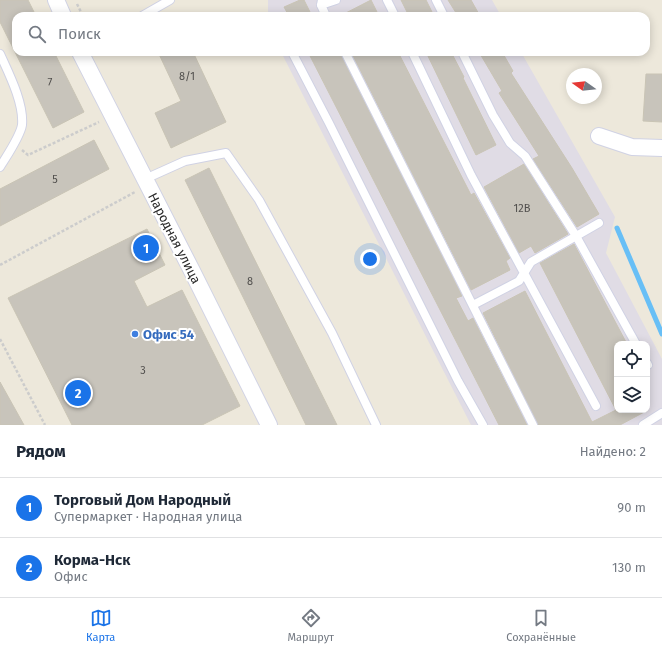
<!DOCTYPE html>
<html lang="ru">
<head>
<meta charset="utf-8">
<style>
	:root { --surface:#fff; --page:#f6f6f7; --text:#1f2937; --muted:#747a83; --line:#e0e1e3; --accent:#1a73e8 }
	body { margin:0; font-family:"Fira Sans",sans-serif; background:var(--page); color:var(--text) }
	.controls { position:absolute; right:12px; bottom:12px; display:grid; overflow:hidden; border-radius:8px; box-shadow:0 2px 10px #0003 }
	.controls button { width:36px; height:36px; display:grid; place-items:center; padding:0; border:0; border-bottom:1px solid var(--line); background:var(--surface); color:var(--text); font:20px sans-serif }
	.compass { position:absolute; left:566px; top:68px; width:36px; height:36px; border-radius:50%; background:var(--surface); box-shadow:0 2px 10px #0003; rotate:285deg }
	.you { position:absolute; left:370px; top:259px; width:14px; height:14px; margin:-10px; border:3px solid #fff; border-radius:50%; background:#1a73e8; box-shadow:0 0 0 6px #1a73e833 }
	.badge { display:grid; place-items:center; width:26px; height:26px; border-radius:50%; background:var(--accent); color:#fff; font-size:13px; font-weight:700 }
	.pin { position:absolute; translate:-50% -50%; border:2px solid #fff; box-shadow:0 1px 4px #0006 }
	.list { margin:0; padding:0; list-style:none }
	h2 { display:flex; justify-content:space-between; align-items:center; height:52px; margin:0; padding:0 16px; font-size:17px }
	h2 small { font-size:13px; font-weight:400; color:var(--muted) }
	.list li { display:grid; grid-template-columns:26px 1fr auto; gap:12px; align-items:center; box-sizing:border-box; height:60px; padding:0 16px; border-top:1px solid var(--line) }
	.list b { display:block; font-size:15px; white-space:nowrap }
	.list p { margin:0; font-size:13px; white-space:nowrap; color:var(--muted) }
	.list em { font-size:13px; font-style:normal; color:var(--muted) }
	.icon { flex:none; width:22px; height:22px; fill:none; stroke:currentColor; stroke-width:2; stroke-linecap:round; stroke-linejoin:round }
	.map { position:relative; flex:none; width:662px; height:425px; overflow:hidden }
	.search { position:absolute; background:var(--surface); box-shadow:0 2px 10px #0003; left:12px; right:12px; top:12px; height:44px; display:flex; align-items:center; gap:10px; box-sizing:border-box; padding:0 14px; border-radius:12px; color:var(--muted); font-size:15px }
	.sheet { height:172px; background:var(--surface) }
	nav { display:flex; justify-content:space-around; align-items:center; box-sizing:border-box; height:56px; border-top:1px solid var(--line); background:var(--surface); font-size:11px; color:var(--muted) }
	nav a { display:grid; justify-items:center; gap:2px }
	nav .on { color:var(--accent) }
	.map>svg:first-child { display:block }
	.industrial { fill:#e0dce5; fill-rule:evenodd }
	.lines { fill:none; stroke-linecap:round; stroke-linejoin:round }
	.stream { stroke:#68bff6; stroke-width:5 }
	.building { fill:#c8c4bb; stroke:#c9c4b5 }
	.lane-casing { stroke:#d0d2e4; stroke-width:10 }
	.street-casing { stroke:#d0d2e4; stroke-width:18 }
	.path { stroke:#ccc; stroke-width:2.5; stroke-dasharray:3 2; stroke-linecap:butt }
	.lane { stroke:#fff; stroke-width:8 }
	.street { stroke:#fff; stroke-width:16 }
	.shop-dot { fill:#3f7fe0; stroke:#fff; stroke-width:1.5 }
	.labels { text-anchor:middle; stroke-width:4; stroke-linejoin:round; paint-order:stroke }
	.number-label { font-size:11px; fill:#52504e }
	.street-label { font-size:13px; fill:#2a2a2a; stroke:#fff }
	.shop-label { font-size:13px; font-weight:bold; fill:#366cbe; stroke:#fff; text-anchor:start }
</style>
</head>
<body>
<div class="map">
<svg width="662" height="425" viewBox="0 0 662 425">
	<rect width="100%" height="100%" fill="#ede8db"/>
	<path class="industrial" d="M268,0H492L501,16H268Z
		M281,52H521L615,217L606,253L662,359V425H471ZM617,344H647V410H617Z"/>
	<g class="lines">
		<path class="stream" d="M617,228L662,334"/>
	</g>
	<path class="building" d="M0,0H28L36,16H16V52H54L84,112L53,128L0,22Z
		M300,0H304L312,16H289L284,7Z
		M371,0L379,16H340Z
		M401,0H426L434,16H409Z
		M448,0H471L480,16H458Z
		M158,52H193L226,122L171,148L155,113L181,101Z
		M308,52H340L462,296L456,298L468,321L473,318L527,425H499Z
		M351,52H398L471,195L474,193L510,258L506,261L510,270L471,290Z
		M426,52H451L464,77L463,78L496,145L476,155Z
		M479,52H502L513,71L511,73L572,168L599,214L577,227L533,159L539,156L499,93L502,91Z
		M646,74H662V122L643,121Z
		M94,140L109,169L0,226V189Z
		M524,164L568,234L535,253L531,246L519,253L484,187Z
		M209,168L337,425H306L243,297L185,180Z
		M147,229L165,265L134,281L147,307L182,290L240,406L202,425H72L8,298Z
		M574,244L627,344H617V410H648L620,425H538L483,313L525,291L592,422L616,410L540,263Z
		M0,382L24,425H0Z"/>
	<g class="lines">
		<g class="lane-casing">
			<path id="lane" d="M322,0L321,5L336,0
				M387,0L395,16
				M436,0L444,16
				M321,5L326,16
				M142,16L170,0
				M292,52L329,123L458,381L483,425
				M345,52L533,425
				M412,52L471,175L596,406
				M462,52L493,115L510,143L525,156L576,236L636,344
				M0,54C9,74 24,103 22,125C20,137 6,157 0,167
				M145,179L185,161L226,153L259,200L332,333L376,425
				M473,305L519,281L531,262L599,223
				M647,363L648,365
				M643,425L662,413"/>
		</g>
		<g class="street-casing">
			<path id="street" d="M56,0L63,16
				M80,52L192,271L269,425
				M599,136L632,147L662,148"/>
		</g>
		<path class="path" d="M77,4L83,16
			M22,150L28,155L99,122
			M0,265L135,192
			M0,339L45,425"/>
		<use href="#lane" class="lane"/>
		<use href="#street" class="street"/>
	</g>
	<circle class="shop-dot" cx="135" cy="334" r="4"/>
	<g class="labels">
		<g class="number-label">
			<text x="187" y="80">8/1</text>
			<text x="50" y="86">7</text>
			<text x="55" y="183">5</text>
			<text x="522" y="212">12В</text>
			<text x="250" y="285">8</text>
			<text x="143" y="374">3</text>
		</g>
		<g class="street-label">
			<text transform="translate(175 238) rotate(63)" y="5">Народная улица</text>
		</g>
		<g class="shop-label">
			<text x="143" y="339">Офис 54</text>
		</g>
	</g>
</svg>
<div class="controls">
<button><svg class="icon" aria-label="locate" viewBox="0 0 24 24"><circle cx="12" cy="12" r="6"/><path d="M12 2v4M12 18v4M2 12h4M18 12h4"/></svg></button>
<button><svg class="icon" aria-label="layers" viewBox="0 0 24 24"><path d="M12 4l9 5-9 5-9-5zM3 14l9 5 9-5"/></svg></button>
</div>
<svg class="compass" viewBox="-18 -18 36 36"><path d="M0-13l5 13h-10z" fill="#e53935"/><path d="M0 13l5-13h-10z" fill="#747a83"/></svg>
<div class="you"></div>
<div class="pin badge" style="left:146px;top:248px">1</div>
<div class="pin badge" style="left:78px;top:393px">2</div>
<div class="search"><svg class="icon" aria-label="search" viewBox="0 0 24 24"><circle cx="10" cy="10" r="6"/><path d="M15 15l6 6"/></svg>Поиск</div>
</div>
<section class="sheet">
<h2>Рядом<small>Найдено: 2</small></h2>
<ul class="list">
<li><span class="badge">1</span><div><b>Торговый Дом Народный</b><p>Супермаркет · Народная улица</p></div><em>90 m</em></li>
<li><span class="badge">2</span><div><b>Корма-Нск</b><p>Офис</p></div><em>130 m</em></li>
</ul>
</section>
<nav>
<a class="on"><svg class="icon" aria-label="map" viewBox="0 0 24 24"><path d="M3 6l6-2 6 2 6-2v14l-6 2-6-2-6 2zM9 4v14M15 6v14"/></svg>Карта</a>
<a><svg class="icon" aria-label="directions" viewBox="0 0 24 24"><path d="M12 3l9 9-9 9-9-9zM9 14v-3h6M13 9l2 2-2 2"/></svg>Маршрут</a>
<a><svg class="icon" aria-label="saved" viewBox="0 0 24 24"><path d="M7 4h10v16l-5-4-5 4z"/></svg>Сохранённые</a>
</nav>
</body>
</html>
